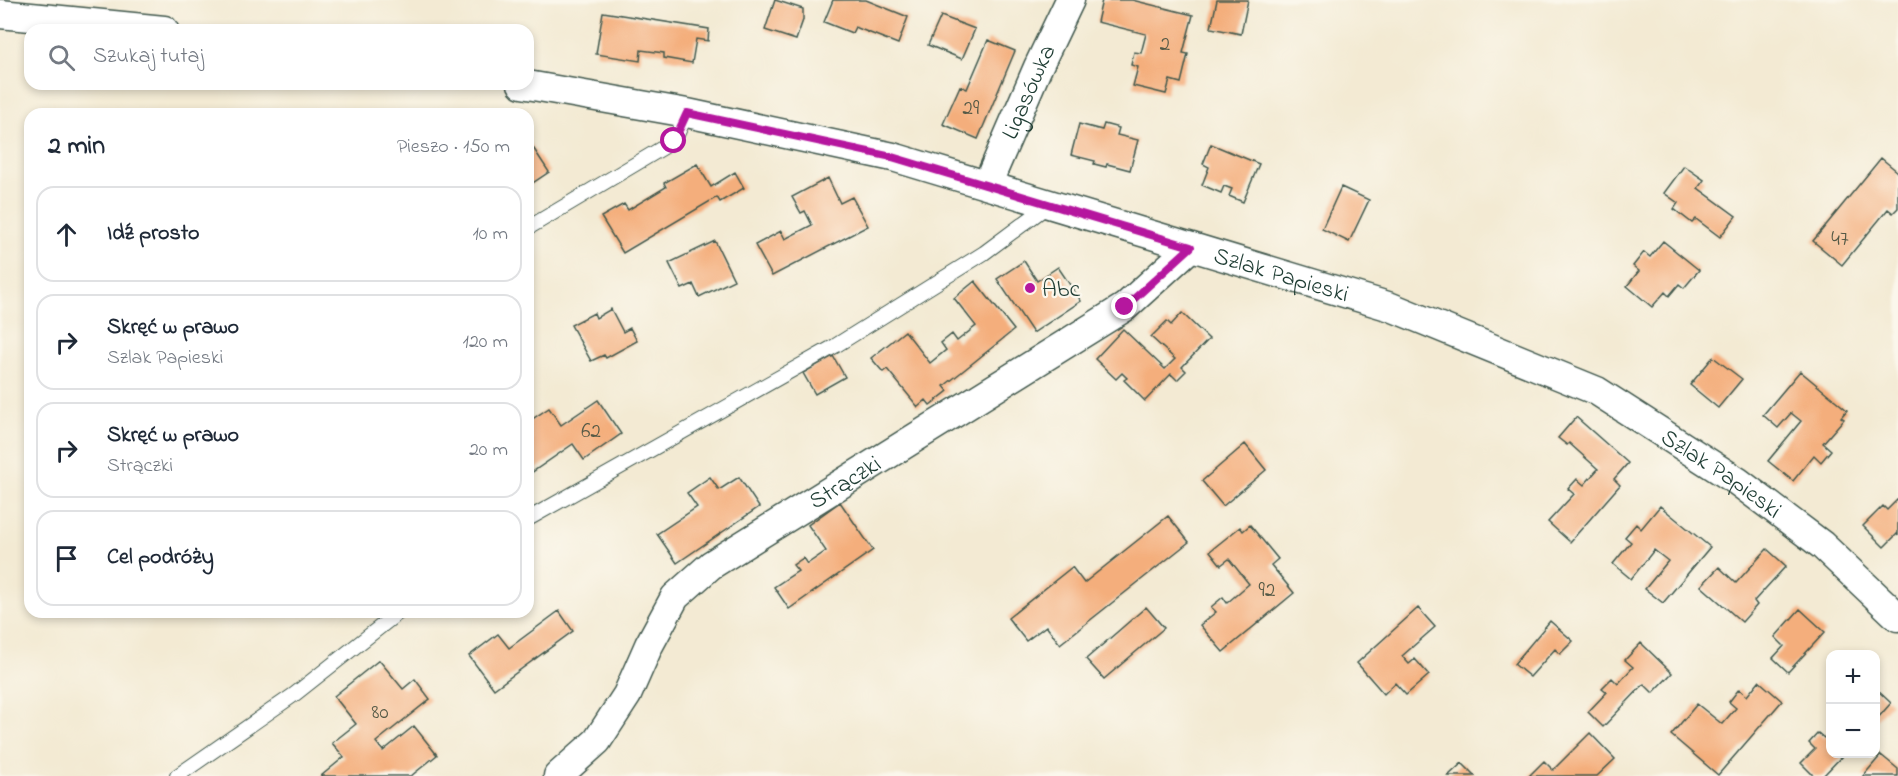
<!DOCTYPE html>
<html lang="pl">
<head>
<meta charset="utf-8">
<style>
	:root { --surface:#fff; --page:#f6f6f7; --text:#1f2937; --muted:#747a83; --line:#e0e1e3 }
	body { margin:0; font-family:"Indie Flower",sans-serif; background:var(--page); color:var(--text) }
	.controls { position:absolute; right:18px; bottom:18px; display:grid; overflow:hidden; border-radius:12px; box-shadow:0 3px 9px #0003 }
	.controls button { width:54px; height:54px; display:grid; place-items:center; padding:0; border:0; border-bottom:2px solid var(--line); background:var(--surface); color:var(--text); font:30px sans-serif }
	.stop { position:absolute; width:18px; height:18px; margin:-14px; border:4px solid #b5179e; border-radius:50%; background:#fff }
	.stop.end { background:#b5179e; border-color:#fff; box-shadow:0 2px 6px #0008 }
	.list { margin:0; padding:0; list-style:none }
	h2 { display:flex; justify-content:space-between; align-items:center; height:78px; margin:0; padding:0 24px; font-size:26px }
	h2 small { font-size:20px; font-weight:400; color:var(--muted) }
	.list li { display:grid; grid-template-columns:39px 1fr auto; gap:18px; align-items:center; box-sizing:border-box; height:96px; margin:0 12px 12px; padding:0 12px; border:2px solid var(--line); border-radius:18px }
	.list b { display:block; font-size:22px; white-space:nowrap }
	.list p { margin:0; font-size:20px; white-space:nowrap; color:var(--muted) }
	.list em { font-size:20px; font-style:normal; color:var(--muted) }
	.icon { flex:none; width:33px; height:33px; fill:none; stroke:currentColor; stroke-width:2; stroke-linecap:round; stroke-linejoin:round }
	.map { position:relative; flex:none; width:1898px; height:776px; overflow:hidden }
	.search { position:absolute; background:var(--surface); box-shadow:0 3px 9px #0003; left:24px; top:24px; width:510px; height:66px; display:flex; align-items:center; gap:15px; box-sizing:border-box; padding:0 21px; border-radius:18px; color:var(--muted); font-size:22px }
	.panel { position:absolute; background:var(--surface); box-shadow:0 3px 9px #0003; left:24px; top:108px; width:510px; height:510px; border-radius:18px }
	.map>svg:first-child { display:block }
	.building { fill:#f4ae7b }
	.lines { fill:none; stroke-linecap:round; stroke-linejoin:round }
	.lane-casing { stroke:#3f574c; stroke-width:16 }
	.street-casing { stroke:#3f574c; stroke-width:31 }
	.lane { stroke:#fff; stroke-width:14 }
	.street { stroke:#fff; stroke-width:28 }
	.route { stroke:#b5179e; stroke-width:8 }
	.poi-dot { fill:#b5179e; stroke:#fbf7ec; stroke-width:2 }
	.labels { text-anchor:middle; stroke-width:4.5; stroke-linejoin:round; paint-order:stroke }
	.number-label { font-size:21px; fill:#545946 }
	.street-label { font-size:24px; fill:#1f3d34; stroke:#fbf7ec }
	.poi-label { font-size:24px; fill:#1f3d34; stroke:#fbf7ec; text-anchor:start }
</style>
</head>
<body>
<div class="map">
<svg width="1898" height="776" viewBox="0 0 1898 776">
	<rect width="100%" height="100%" fill="#fbf7ec"/>
	<filter id="ink" filterUnits="userSpaceOnUse"><feTurbulence type="fractalNoise" baseFrequency=".0167" numOctaves="2"/><feDisplacementMap in="SourceGraphic" scale="12" xChannelSelector="R" yChannelSelector="G"/><feConvolveMatrix kernelMatrix="1 2 1 2 8 2 1 2 1" color-interpolation-filters="sRGB"/></filter>
	<filter id="wash" filterUnits="userSpaceOnUse"><feTurbulence type="fractalNoise" baseFrequency=".008" numOctaves="4" result="noise"/><feDisplacementMap in="SourceGraphic" scale="24" xChannelSelector="R" yChannelSelector="G"/><feGaussianBlur stdDeviation="1.35" result="paint"/><feColorMatrix in="noise" values="0 0 0 0 0 0 0 0 0 0 0 0 0 0 0 0 0 1.4 0 .05"/><feComposite in="paint" operator="in"/></filter>
	<g filter="url(#wash)">
		<rect width="100%" height="100%" fill="#f3ead3"/>
		<g id="blocks">
			<path class="building" d="M775,0L803,9V20L796,40L765,30Z
				M833,0H866L908,17L898,44L855,27L852,33L824,22Z
				M1102,0H1132L1193,15L1183,53L1188,54L1181,83L1170,80L1166,94L1133,86L1138,67L1131,65L1134,52L1141,53L1146,34L1097,22Z
				M1217,0H1248L1241,34L1211,28Z
				M603,12L709,29L708,41L696,39L692,63L664,58V53L641,50L640,61L596,54Z
				M941,16L975,29L962,59L928,45Z
				M988,40L1015,51L978,139L943,124L960,86L967,89Z
				M1079,124L1102,130L1104,124L1119,128L1117,135L1138,140L1130,170L1107,164L1106,167L1094,164L1095,161L1071,155Z
				M528,140L549,172L528,186Z
				M1211,144L1259,164L1243,202L1229,196L1232,189L1224,186L1221,193L1202,185L1209,167L1203,164Z
				M1881,158L1898,172V208L1893,213L1888,209L1842,265L1813,241Z
				M697,164L711,187L735,172L744,188L720,202L717,197L623,253L601,217L624,204L628,210L666,187L664,183Z
				M1684,166L1704,180L1698,188L1736,216L1720,237L1696,219L1692,223L1674,209L1678,203L1664,193Z
				M828,178L840,203L852,197L868,226L772,276L755,245L781,231L785,239L812,225L805,211L801,213L792,197Z
				M1341,187L1369,200L1349,242L1322,229Z
				M715,241L734,280L699,297L693,284L682,289L669,263Z
				M1663,241L1699,270L1684,288L1679,284L1669,296L1665,292L1652,307L1627,286L1639,271L1633,266L1644,252L1650,257Z
				M1024,261L1037,281L1058,267L1081,301L1033,333L997,279Z
				M975,281L1014,330L944,386L948,391L930,405L926,400L918,407L887,369L883,372L871,358L905,331L930,363L946,350L941,343L952,334L957,341L976,326L954,298Z
				M611,309L623,332L630,328L637,341L606,358L604,355L591,361L571,325L594,313L596,318Z
				M1182,313L1209,339L1182,367L1186,371L1177,380L1171,374L1145,401L1124,380L1127,378L1122,373L1116,379L1095,359L1123,329L1165,369L1175,359L1151,337L1167,321L1171,325Z
				M833,356L845,377L815,394L803,373Z
				M1713,357L1742,379L1718,408L1690,385Z
				M1800,371L1847,410L1841,417L1844,419L1823,443L1831,450L1821,462L1814,455L1793,481L1768,461L1801,421L1791,413L1778,428L1763,415Z
				M598,400L621,434L584,460L573,444L528,475V422L549,408L561,425Z
				M1576,417L1628,463L1614,479L1620,485L1570,542L1548,522L1574,494L1568,489L1577,479L1584,485L1598,469L1569,443L1567,445L1558,438Z
				M1245,444L1266,470L1223,506L1202,481Z
				M710,477L719,490L739,477L759,507L677,563L657,534L697,507L687,493Z
				M1898,499V536L1897,534L1884,547L1863,526L1883,506L1887,510Z
				M840,502L873,550L789,609L774,587L798,571L793,565L803,558L807,564L826,551L808,525Z
				M1660,506L1710,547L1663,603L1645,589L1668,561L1654,550L1631,579L1613,564L1631,542L1625,537L1636,524L1641,529Z
				M1168,516L1189,542L1060,644L1046,626L1026,641L1008,618L1072,567L1084,583Z
				M1250,525L1278,559L1271,565L1294,593L1223,652L1200,625L1216,612L1211,607L1223,597L1227,603L1249,584L1229,559L1221,565L1210,551L1240,527L1243,531Z
				M1767,549L1786,566L1754,601L1757,605L1742,622L1701,586L1719,567L1736,583Z
				M1146,607L1164,628L1104,679L1086,659Z
				M1418,608L1435,627L1402,656L1409,664L1415,659L1429,675L1406,695L1395,683L1384,694L1357,663Z
				M1800,609L1825,632L1788,672L1773,658L1784,646L1775,637Z
				M559,611L573,631L494,689L469,656L498,634L509,648Z
				M1550,621L1573,641L1560,654L1555,649L1530,677L1514,664Z
				M1641,643L1672,673L1653,693L1644,684L1603,727L1588,712L1607,692L1602,688L1612,678L1618,684L1633,667L1625,660Z
				M379,660L403,689L415,679L430,699L376,742L383,751L414,726L437,755L411,776H321L344,757L332,743L356,724L334,696Z
				M1759,681L1782,701L1718,775L1671,735L1697,704L1722,724L1736,708L1729,702L1739,689L1747,696Z
				M1876,689L1891,703L1876,720Z
				M1830,731V754H1844L1823,776H1814L1801,763L1815,749L1809,743L1818,733L1824,738Z
				M1590,733L1615,759L1597,776H1529L1544,761L1553,770Z
				M1881,755L1898,769V776H1863Z
				M1462,763L1475,776H1448Z"/>
		</g>
	</g>
	<g filter="url(#ink)">
		<use href="#blocks" fill-opacity="0" stroke="#3f574c" stroke-width="1.5"/>
		<g class="lines">
			<g class="lane-casing">
				<path id="lane" d="M528,228L674,141L687,113
					M528,519L835,346L984,253L1050,204
					M177,776L295,694L399,612"/>
			</g>
			<g class="street-casing">
				<g id="street">
					<path d="M0,14L164,30"/>
					<path id="s1" d="M522,84L687,113L893,157L1391,307L1597,391L1737,481L1761,499L1822,545L1898,617"/>
					<path id="s2" d="M987,185L1038,67L1070,0"/>
					<path id="s3" d="M558,776L597,741L627,695L649,645L675,597L711,565L1125,307L1191,247"/>
				</g>
			</g>
			<use href="#lane" class="lane"/>
			<use href="#street" class="street"/>
		</g>
	</g>
	<g class="lines" filter="url(#ink)">
		<path class="route" d="M674,141L687,113L892,157L1191,247L1125,307"/>
	</g>
	<circle class="poi-dot" cx="1030" cy="288" r="6"/>
	<g class="labels">
		<g class="number-label">
			<text x="1165" y="50">2</text>
			<text x="971" y="114">29</text>
			<text x="1840" y="245">47</text>
			<text x="591" y="437">62</text>
			<text x="1267" y="596">92</text>
			<text x="380" y="718">80</text>
		</g>
		<g class="street-label">
			<text dy="8" stroke="none"><textPath href="#s2" startOffset="102">Ligasówka</textPath></text>
			<text dy="8" stroke="none"><textPath href="#s1" startOffset="784">Szlak Papieski</textPath></text>
			<text dy="8" stroke="none"><textPath href="#s1" startOffset="1270">Szlak Papieski</textPath></text>
			<text dy="8" stroke="none"><textPath href="#s3" startOffset="422">Strączki</textPath></text>
		</g>
		<g class="poi-label">
			<text x="1042" y="296">Abc</text>
		</g>
	</g>
</svg>
<div class="controls">
<button>+</button>
<button>−</button>
</div>
<div class="stop" style="left:674px;top:141px"></div>
<div class="stop end" style="left:1125px;top:307px"></div>
<div class="search"><svg class="icon" aria-label="search" viewBox="0 0 24 24"><circle cx="10" cy="10" r="6"/><path d="M15 15l6 6"/></svg>Szukaj tutaj</div>
<section class="panel">
<h2>2 min<small>Pieszo · 150 m</small></h2>
<ul class="list">
<li><svg class="icon" aria-label="ahead" viewBox="0 0 24 24"><path d="M12 20V5M6 11l6-6 6 6"/></svg><div><b>Idź prosto</b></div><em>10 m</em></li>
<li><svg class="icon" aria-label="right" viewBox="0 0 24 24"><path d="M7 20v-9h11M14 6l5 5-5 5"/></svg><div><b>Skręć w prawo</b><p>Szlak Papieski</p></div><em>120 m</em></li>
<li><svg class="icon" aria-label="right" viewBox="0 0 24 24"><path d="M7 20v-9h11M14 6l5 5-5 5"/></svg><div><b>Skręć w prawo</b><p>Strączki</p></div><em>20 m</em></li>
<li><svg class="icon" aria-label="arrive" viewBox="0 0 24 24"><path d="M6 21V4h12l-3 4 3 4H6"/></svg><div><b>Cel podróży</b></div></li>
</ul>
</section>
</div>
</body>
</html>
